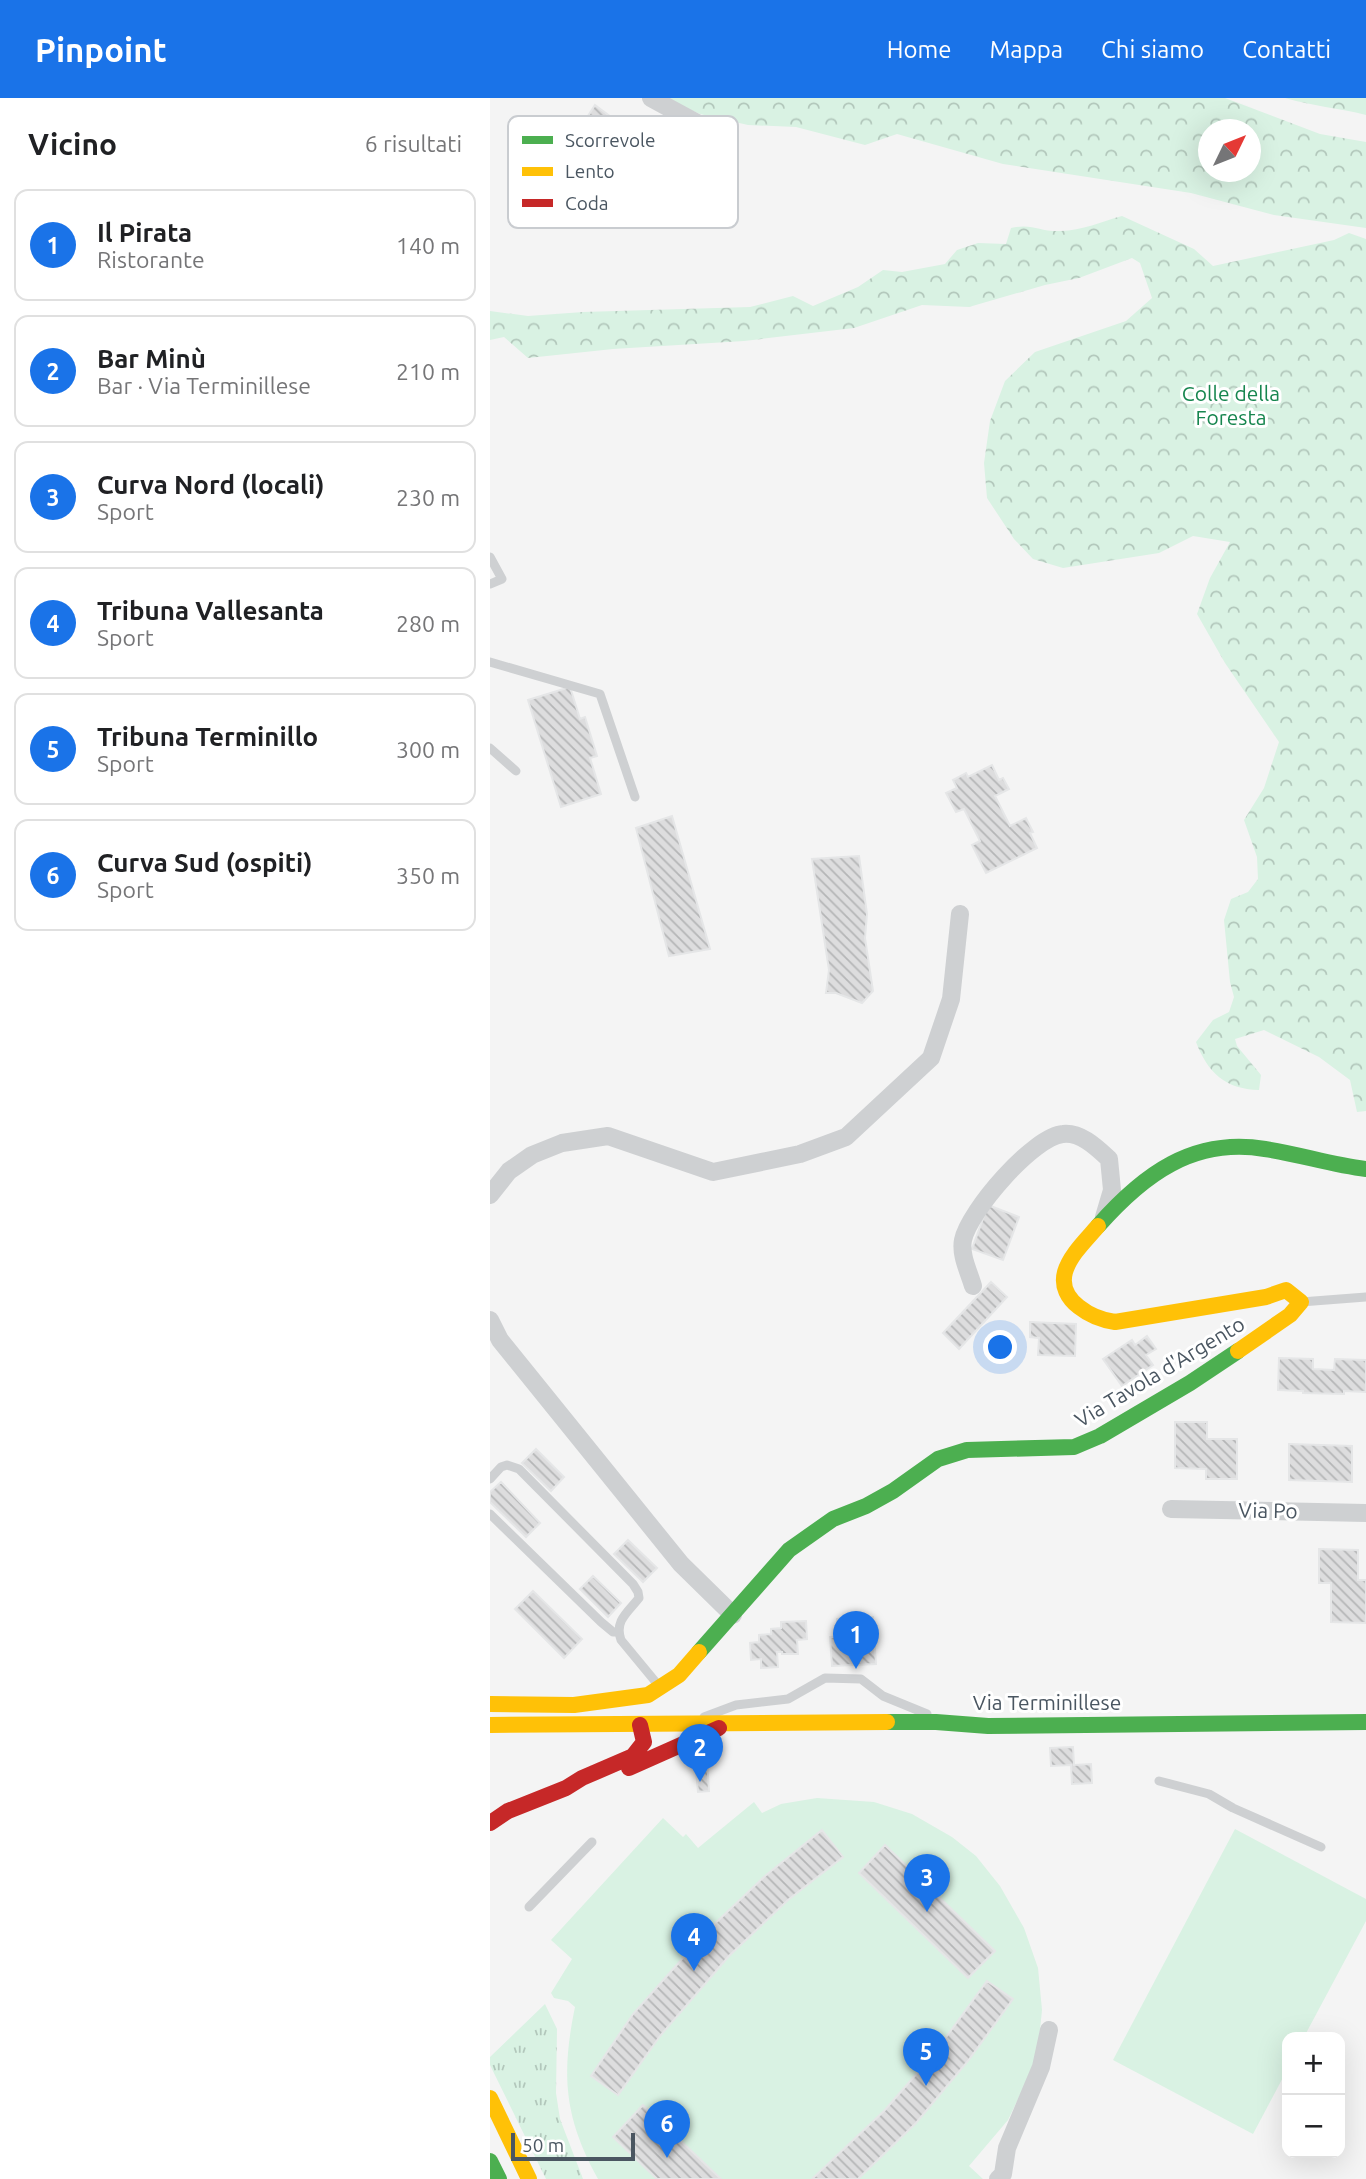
<!DOCTYPE html>
<html lang="it">
<head>
<meta charset="utf-8">
<style>
	:root { --surface:#fff; --page:#f6f6f6; --text:#202124; --muted:#757577; --line:#e0e0e0; --accent:#1a73e8 }
	body { margin:0; font-family:Ubuntu,sans-serif; background:var(--page); color:var(--text) }
	.controls { position:absolute; right:21px; bottom:21px; display:grid; overflow:hidden; border-radius:14px; box-shadow:0 7px 28px #0002 }
	.controls button { width:63px; height:63px; display:grid; place-items:center; padding:0; border:0; border-bottom:2px solid var(--line); background:var(--surface); color:var(--text); font:35px sans-serif }
	.compass { position:absolute; left:708px; top:21px; width:63px; height:63px; border-radius:50%; background:var(--surface); box-shadow:0 7px 28px #0002; rotate:47deg }
	.scale { position:absolute; left:21px; bottom:18px; width:124px; box-sizing:border-box; padding-left:7px; border:4px solid #4a5661; border-top:0; font-size:19px; line-height:24px; white-space:nowrap; color:#4a5661; -webkit-text-stroke:5px #fff; paint-order:stroke }
	.you { position:absolute; left:511px; top:1250px; width:24px; height:24px; margin:-18px; border:5px solid #fff; border-radius:50%; background:#1a73e8; box-shadow:0 0 0 10px #1a73e833 }
	.badge { display:grid; place-items:center; width:46px; height:46px; border-radius:50%; background:var(--accent); color:#fff; font-size:23px; font-weight:700 }
	.pin { position:absolute; translate:-50% -58px; filter:drop-shadow(0 2px 4px #0008) }
	.pin::after { content:''; position:absolute; top:37px; width:24px; height:21px; background:inherit; clip-path:polygon(0 0,100% 0,50% 100%) }
	.list { margin:0; padding:0; list-style:none }
	h2 { display:flex; justify-content:space-between; align-items:center; height:91px; margin:0; padding:0 28px; font-size:30px }
	h2 small { font-size:23px; font-weight:400; color:var(--muted) }
	.list li { display:grid; grid-template-columns:46px 1fr auto; gap:21px; align-items:center; box-sizing:border-box; height:112px; margin:0 14px 14px; padding:0 14px; border:2px solid var(--line); border-radius:14px }
	.list b { display:block; font-size:26px; white-space:nowrap }
	.list p { margin:0; font-size:23px; white-space:nowrap; color:var(--muted) }
	.list em { font-size:23px; font-style:normal; color:var(--muted) }
	.map { position:relative; flex:none; width:876px; height:2081px; overflow:hidden }
	header { display:flex; align-items:center; gap:42px; box-sizing:border-box; height:98px; padding:0 35px; background:var(--accent); color:#fff }
	header strong { font-size:33px }
	nav { display:flex; gap:38px; margin-inline-start:auto; font-size:24px }
	main { display:flex }
	aside { flex:1; background:var(--surface) }
	.map>svg:first-child { display:block }
	.green { fill:#d9f2e3 }
	.forest { fill:url(#forest-crowns); fill-rule:evenodd }
	.park { fill:url(#park-tufts) }
	.building { fill:url(#building-back-hatch); stroke:#e5e6e7; stroke-width:2 }
	.lines { fill:none; stroke-linecap:round; stroke-linejoin:round }
	.lane { stroke:#ced0d2; stroke-width:9 }
	.street { stroke:#ced0d2; stroke-width:18 }
	.fast { stroke:#4caf50; stroke-width:16 }
	.slow { stroke:#ffc107; stroke-width:16 }
	.jam { stroke:#c62828; stroke-width:16 }
	.labels { text-anchor:middle; stroke-width:6; stroke-linejoin:round; paint-order:stroke }
	.park-label { font-size:21px; fill:#17864f; stroke:#fff }
	.street-label { font-size:21px; fill:#4a5661; stroke:#fff }
	.key { fill:#fff; stroke:#c9ccd0; stroke-width:2 }
	.key-label { font-size:19px; fill:#4a5661 }
</style>
</head>
<body>
<header>
<strong>Pinpoint</strong>
<nav><a>Home</a><a>Mappa</a><a>Chi siamo</a><a>Contatti</a></nav>
</header>
<main>
<aside>
<h2>Vicino<small>6 risultati</small></h2>
<ul class="list">
<li><span class="badge">1</span><div><b>Il Pirata</b><p>Ristorante</p></div><em>140 m</em></li>
<li><span class="badge">2</span><div><b>Bar Minù</b><p>Bar · Via Terminillese</p></div><em>210 m</em></li>
<li><span class="badge">3</span><div><b>Curva Nord (locali)</b><p>Sport</p></div><em>230 m</em></li>
<li><span class="badge">4</span><div><b>Tribuna Vallesanta</b><p>Sport</p></div><em>280 m</em></li>
<li><span class="badge">5</span><div><b>Tribuna Terminillo</b><p>Sport</p></div><em>300 m</em></li>
<li><span class="badge">6</span><div><b>Curva Sud (ospiti)</b><p>Sport</p></div><em>350 m</em></li>
</ul>
</aside>
<div class="map">
<svg width="876" height="2081" viewBox="0 0 876 2081">
	<defs>
		<pattern id="forest-crowns" width="20" height="18" patternUnits="userSpaceOnUse" patternTransform="scale(1.75)"><rect width="20" height="18" fill="#d9f2e3"/><path d="M2 6a3 3 0 1 1 6 0M12 15a3 3 0 1 1 6 0" fill="none" stroke="#b2c7bb"/></pattern>
		<pattern id="park-tufts" width="24" height="20" patternUnits="userSpaceOnUse" patternTransform="scale(1.75)"><rect width="24" height="20" fill="#d9f2e3"/><path d="M3 7l-1-3M5 7V3M7 7l1-3M15 17l-1-3M17 17v-4M19 17l1-3" fill="none" stroke="#b2c7bb"/></pattern>
		<pattern id="building-back-hatch" width="6" height="6" patternUnits="userSpaceOnUse" patternTransform="scale(1.75)"><rect width="6" height="6" fill="#ddddde"/><path d="M-1 5l2 2M0 0l6 6M5-1l2 2" fill="none" stroke="#b5b6b7"/></pattern>
	</defs>
	<rect width="100%" height="100%" fill="#f4f4f4"/>
	<path class="green" d="M327,1700L384,1704L422,1716L462,1739L486,1758L510,1788L534,1830L548,1870L552,1912L547,1961L518,2022L479,2068L493,2081H108C74,2019 71,1977 85,1909L78,1903L64,1900L61,1895L82,1861L61,1842L173,1720L193,1739L196,1736L208,1750L264,1704L272,1715L291,1706Z
		M745,1731L876,1801V1823L814,1939H797V1972L763,2036L623,1962Z"/>
	<path class="forest" d="M174,0H735L830,36L876,44V130L784,117L701,95L513,66L407,36L375,47L306,29L258,27L210,16ZM718,32H760V74H718Z
		M795,0H876V17C849,10 822,8 795,0Z
		M632,118L704,151L723,168L844,142L859,135L876,141V1013L867,1014L860,982L829,959L774,932L745,941L747,948L771,977L769,992C735,991 718,975 706,944L723,922L739,914L744,899L740,884L734,822L741,801L758,794L768,781L767,759L754,722L774,690L789,644L735,565L707,516L720,480L740,444L703,438L669,455L573,470L543,461L524,441L497,400L494,365L500,323L515,283L545,254L636,223L662,200L650,165L642,160L589,180L555,187L479,209L432,207L364,230L254,243L123,251L38,260L14,239L0,242V213L38,218L93,214L260,209L303,198L323,208L368,189L393,172L412,174L455,166L467,152L488,145L516,146L521,130C543,125 549,134 571,133C591,133 613,123 632,118Z"/>
	<path class="park" d="M55,1906L67,1931L66,1995L70,2021L93,2081H56L0,1967V1959Z"/>
	<path class="building" d="M105,7L121,19L111,32L96,21Z
		M80,589L90,621L95,619L107,658L100,660L111,696L71,709L38,602Z
		M502,667L509,682L513,680L519,691L505,698L520,728L536,720L543,734L540,735L547,750L496,775L482,747L490,743L474,711L466,714L456,695L467,690L463,682L476,675L478,679Z
		M182,718L220,851L179,858L146,730Z
		M369,758L377,816L375,840L383,893L372,905L346,895H336L339,872L322,761Z
		M498,1107L529,1119L513,1162L482,1151Z
		M501,1184L517,1199L469,1251L453,1235Z
		M540,1224L586,1226L585,1258L548,1257L549,1240L540,1239Z
		M657,1238L666,1251L656,1257L663,1267L632,1288L613,1261L642,1242L645,1247Z
		M789,1260L823,1261V1271L844,1272L845,1261L876,1262V1294L854,1293V1296L813,1295V1293L788,1292Z
		M685,1324H717V1341H747V1381H716V1371L685,1370Z
		M799,1346L862,1348V1384L799,1382Z
		M46,1351L74,1379L61,1393L32,1365Z
		M11,1384L50,1425L36,1439L0,1404V1394Z
		M138,1442L167,1470L153,1484L124,1456Z
		M829,1451L868,1452V1482H876V1525L841,1524V1485H829Z
		M103,1478L131,1505L118,1519L90,1491Z
		M43,1493L92,1541L74,1560L25,1511Z
		M383,1519L384,1537L348,1539L347,1521Z
		M316,1523L317,1541L307,1542L308,1556H292V1554H287L288,1569L271,1570V1561L261,1562L260,1545L269,1544V1537L281,1536V1531L291,1530V1524Z
		M384,1537L386,1566L342,1568L340,1539Z
		M583,1649L584,1667L601,1666L602,1685L582,1686L581,1667L561,1668L560,1650Z
		M217,1661L219,1693L208,1694L205,1662Z
		M332,1732L353,1759L298,1802L239,1858L170,1938L128,1997L101,1978L143,1916L216,1834L275,1778Z
		M395,1747L505,1853L478,1880L369,1775Z
		M497,1883L523,1901L478,1963L426,2025L368,2081H322L394,2013L443,1957Z
		M153,2007L231,2081H167L123,2039Z"/>
	<g class="lines">
		<path class="lane" d="M0,459L12,481L0,486
			M0,564L110,596L145,699
			M0,650L26,673
			M811,1204L876,1199
			M0,1381L11,1369L17,1367L29,1371L143,1486L148,1494L149,1500C138,1514 124,1523 131,1542L169,1588
			M0,1416L111,1524L123,1534H128
			M214,1619L246,1607L298,1601L335,1580L371,1581L393,1598L437,1616
			M669,1683L719,1696L743,1710L831,1749
			M39,1809L102,1744"/>
		<path class="street" d="M161,0L207,25
			M0,1097L19,1073L42,1057L72,1045L118,1038L223,1074L310,1056L356,1039L441,960L461,901L470,816
			M483,1188C479,1174 470,1157 473,1142C479,1113 544,1038 573,1036C591,1034 607,1050 619,1061L622,1092L614,1119
			M0,1222L10,1242L191,1466L243,1517
			M681,1411L876,1415
			M508,2081L513,2076L517,2050L551,1969L559,1932"/>
		<path class="fast" d="M608,1128C653,1077 703,1039 775,1051C809,1056 842,1067 876,1071
			M209,1554L299,1452L343,1421L376,1408L403,1393L448,1361L477,1352L584,1349L610,1338L700,1285L748,1253
			M397,1624H446L498,1628L876,1624
			M0,2063L9,2081"/>
		<path class="slow" d="M608,1128C596,1142 580,1157 575,1174C567,1203 603,1221 625,1224L776,1199L796,1192L811,1204L800,1217L748,1253
			M0,1606L84,1607L158,1597L189,1577L209,1554
			M0,1627L397,1624
			M0,2000L39,2081"/>
		<path class="jam" d="M139,1670L229,1630
			M0,1725L18,1713L76,1690L92,1680L143,1658L154,1644L150,1627"/>
	</g>
	<g class="labels">
		<g class="park-label">
			<text x="741" y="303">Colle della<tspan x="741" dy="24">Foresta</tspan></text>
		</g>
		<g class="street-label">
			<text transform="translate(670 1274) rotate(-31)" y="7">Via Tavola d'Argento</text>
			<text transform="translate(778 1413) rotate(1)" y="7">Via Po</text>
			<text x="557" y="1612">Via Terminillese</text>
		</g>
	</g>
	<rect x="18" y="18" width="230" height="112" rx="10" class="key"/>
	<rect x="32" y="38" width="31" height="8" fill="#4caf50"/>
	<rect x="32" y="69" width="31" height="9" fill="#ffc107"/>
	<rect x="32" y="101" width="31" height="8" fill="#c62828"/>
	<g class="key-label">
		<text x="75" y="49">Scorrevole</text>
		<text x="75" y="80">Lento</text>
		<text x="75" y="112">Coda</text>
	</g>
</svg>
<div class="controls">
<button>+</button>
<button>−</button>
</div>
<svg class="compass" viewBox="-18 -18 36 36"><path d="M0-13l5 13h-10z" fill="#e53935"/><path d="M0 13l5-13h-10z" fill="#757577"/></svg>
<div class="scale">50 m</div>
<div class="you"></div>
<div class="pin badge" style="left:366px;top:1571px">1</div>
<div class="pin badge" style="left:210px;top:1684px">2</div>
<div class="pin badge" style="left:437px;top:1814px">3</div>
<div class="pin badge" style="left:204px;top:1873px">4</div>
<div class="pin badge" style="left:436px;top:1988px">5</div>
<div class="pin badge" style="left:177px;top:2060px">6</div>
</div>
</main>
</body>
</html>
